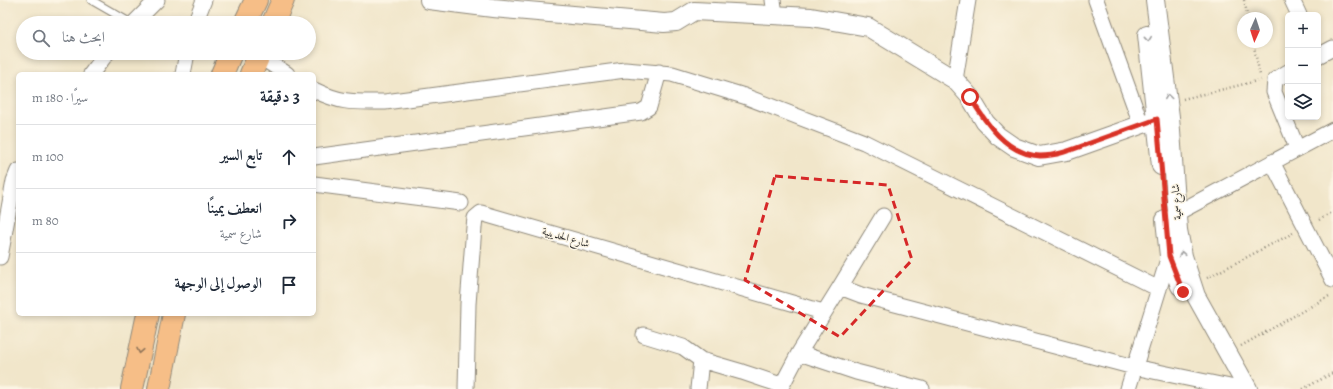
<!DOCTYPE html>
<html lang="ar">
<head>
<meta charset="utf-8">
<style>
	:root { --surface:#fff; --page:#f2f2f3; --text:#1f2937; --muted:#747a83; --line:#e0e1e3 }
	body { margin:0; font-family:Alegreya,Amiri,serif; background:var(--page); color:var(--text); direction:rtl }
	.controls { position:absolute; right:12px; top:12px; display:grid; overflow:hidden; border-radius:6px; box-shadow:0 2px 6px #0003 }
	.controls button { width:36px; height:36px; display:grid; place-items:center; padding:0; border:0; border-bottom:1px solid var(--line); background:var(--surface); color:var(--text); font:20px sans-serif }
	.compass { position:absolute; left:1237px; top:12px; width:36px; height:36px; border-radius:50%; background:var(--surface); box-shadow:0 2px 6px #0003; rotate:183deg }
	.stop { position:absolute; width:12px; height:12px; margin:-9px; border:3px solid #d93025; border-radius:50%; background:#fff }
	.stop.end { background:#d93025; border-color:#fff; box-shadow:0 1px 4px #0008 }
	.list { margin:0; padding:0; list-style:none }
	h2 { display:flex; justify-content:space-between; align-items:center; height:52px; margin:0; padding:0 16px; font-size:17px }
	h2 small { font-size:13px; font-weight:400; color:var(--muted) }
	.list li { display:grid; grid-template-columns:26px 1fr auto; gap:12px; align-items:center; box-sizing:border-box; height:64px; padding:0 16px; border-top:1px solid var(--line) }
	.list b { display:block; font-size:15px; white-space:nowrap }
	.list p { margin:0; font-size:13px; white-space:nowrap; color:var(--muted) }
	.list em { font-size:13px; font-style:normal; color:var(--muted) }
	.icon { flex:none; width:22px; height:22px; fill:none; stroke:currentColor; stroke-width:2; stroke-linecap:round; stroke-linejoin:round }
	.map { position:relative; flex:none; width:1333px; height:389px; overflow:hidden; direction:ltr }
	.search { position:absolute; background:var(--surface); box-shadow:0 2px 6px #0003; left:16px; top:16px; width:300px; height:44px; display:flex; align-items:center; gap:10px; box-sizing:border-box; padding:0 14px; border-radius:22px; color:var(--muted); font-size:15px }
	.panel { position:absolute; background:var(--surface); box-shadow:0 2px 6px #0003; left:16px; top:72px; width:300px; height:244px; border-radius:6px; direction:rtl }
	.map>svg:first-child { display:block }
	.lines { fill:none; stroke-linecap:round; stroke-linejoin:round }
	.service-casing { stroke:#8e887a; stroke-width:9 }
	.minor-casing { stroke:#8e887a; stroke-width:17 }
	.tertiary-casing { stroke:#8e887a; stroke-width:20 }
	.trunk-casing { stroke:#8e887a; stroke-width:24 }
	.path { stroke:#8e887a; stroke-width:2.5; stroke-dasharray:1 3; stroke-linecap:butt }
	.service { stroke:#fff; stroke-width:7 }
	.minor { stroke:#fff; stroke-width:15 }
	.tertiary { stroke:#fff; stroke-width:18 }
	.trunk { stroke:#f6be87; stroke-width:22 }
	.oneway { stroke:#a0a0a0 }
	.oneway2 { stroke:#907459 }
	.route { stroke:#d93025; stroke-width:5 }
	.marked { fill:none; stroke:#d62828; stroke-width:3; stroke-dasharray:8 5; stroke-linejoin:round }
	.labels { text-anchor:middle; stroke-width:3; stroke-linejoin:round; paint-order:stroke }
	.street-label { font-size:11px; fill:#2b2b2b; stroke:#fcf5e5 }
</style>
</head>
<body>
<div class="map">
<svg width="1333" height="389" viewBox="0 0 1333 389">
	<rect width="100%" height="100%" fill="#fcf5e5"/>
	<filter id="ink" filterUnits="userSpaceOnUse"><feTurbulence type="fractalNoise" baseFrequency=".025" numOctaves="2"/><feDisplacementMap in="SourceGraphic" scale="8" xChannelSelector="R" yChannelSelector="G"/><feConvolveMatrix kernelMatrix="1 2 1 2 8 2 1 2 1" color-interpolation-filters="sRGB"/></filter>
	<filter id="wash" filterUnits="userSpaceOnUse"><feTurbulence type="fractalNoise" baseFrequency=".012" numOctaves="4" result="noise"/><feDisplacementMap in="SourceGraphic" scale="16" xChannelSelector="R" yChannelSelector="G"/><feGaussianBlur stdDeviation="0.9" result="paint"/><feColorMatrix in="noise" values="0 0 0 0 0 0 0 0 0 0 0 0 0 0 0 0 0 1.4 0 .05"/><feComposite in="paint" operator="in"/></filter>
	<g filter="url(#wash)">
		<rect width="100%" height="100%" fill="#f1e6ca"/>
	</g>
	<g filter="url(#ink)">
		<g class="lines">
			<g class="service-casing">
				<path id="service" d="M91,0L131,23"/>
			</g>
			<g class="minor-casing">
				<path id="minor" d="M773,0L775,14
					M1096,0L1141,124
					M1292,0L1299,15
					M134,23L157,0
					M195,23L204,0
					M259,56L287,74
					M1318,56L1333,48
					M1288,72L1275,80L1274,92L1297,148
					M91,74L107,53
					M183,74L187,53
					M955,80L968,0
					M314,90C343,104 354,102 385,102L625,70L672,74L744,96L864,142L1159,289
					M314,157L641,112L649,107L659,72
					M1272,162L1333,280
					M314,184L461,203
					M1177,213L1333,130
					M0,257L14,181L18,171
					M840,287L883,216
					M644,335L683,347L701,360L698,389
					M799,353L856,372L922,389
					M701,360L742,372L781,385
					M466,389L468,304L474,227L475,218L481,213L823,312
					M780,389L799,353L840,287L861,295L1134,367L1235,388
					M1128,389L1169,256"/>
			</g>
			<g class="tertiary-casing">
				<path id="tertiary" d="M429,0L493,8L664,23L676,22L694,11L811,17L868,27L955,80L970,97L985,122L998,136L1014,147L1039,156L1067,151L1157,119L1170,117
					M1155,0L1170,117L1178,230L1183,256L1196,296L1248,389
					M1147,35L1161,166
					M1165,220L1169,256L1180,286"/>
			</g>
			<g class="trunk-casing">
				<path id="trunk" d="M245,23L256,0
					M273,23L283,0
					M222,74L231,53
					M251,74L260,53
					M132,389L148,314
					M159,389L174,314"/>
			</g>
			<path class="path" d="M1244,0L1248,18
				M1253,42L1260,75L1262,76
				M1183,99L1261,80
				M1319,220L1333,212
				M1207,278L1293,233
				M1241,346L1331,295
				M1303,389L1333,373"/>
			<use href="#service" class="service"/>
			<use href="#minor" class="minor"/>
			<use href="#tertiary" class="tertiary"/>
			<use href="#trunk" class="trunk"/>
		</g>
		<defs><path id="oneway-chevron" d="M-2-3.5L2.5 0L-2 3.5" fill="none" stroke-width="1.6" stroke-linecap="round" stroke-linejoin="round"/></defs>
		<g class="oneway">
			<use href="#oneway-chevron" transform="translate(1148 39) rotate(84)"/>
			<use href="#oneway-chevron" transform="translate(1168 97) rotate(-98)"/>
			<use href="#oneway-chevron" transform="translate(1182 254) rotate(-101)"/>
		</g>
		<use class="oneway2" href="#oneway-chevron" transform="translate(140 351) rotate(101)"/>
	</g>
	<g class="lines" filter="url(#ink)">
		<path class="route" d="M970,97C985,122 1007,155 1040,156C1057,156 1074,149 1090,143C1112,135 1135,127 1157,119L1169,256L1183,292"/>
	</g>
	<path class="marked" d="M775,176L888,185L912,260L840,337L745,280Z"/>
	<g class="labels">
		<g class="street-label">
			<text transform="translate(1176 202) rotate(-94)" y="4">شارع سمية</text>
			<text transform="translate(566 237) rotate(16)" y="4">شارع الحديبية</text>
		</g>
	</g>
</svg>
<div class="controls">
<button>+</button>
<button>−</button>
<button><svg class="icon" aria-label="layers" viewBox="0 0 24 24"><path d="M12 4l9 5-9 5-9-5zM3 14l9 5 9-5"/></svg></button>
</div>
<svg class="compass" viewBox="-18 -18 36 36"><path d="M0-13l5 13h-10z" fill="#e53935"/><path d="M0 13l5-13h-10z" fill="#747a83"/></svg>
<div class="stop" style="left:970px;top:97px"></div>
<div class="stop end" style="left:1183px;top:292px"></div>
<div class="search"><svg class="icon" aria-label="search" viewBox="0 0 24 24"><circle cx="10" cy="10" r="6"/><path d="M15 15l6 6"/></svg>ابحث هنا</div>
<section class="panel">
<h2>3 دقيقة<small>سيرًا · 180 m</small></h2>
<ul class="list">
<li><svg class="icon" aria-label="ahead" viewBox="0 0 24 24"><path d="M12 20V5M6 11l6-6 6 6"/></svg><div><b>تابع السير</b></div><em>100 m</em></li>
<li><svg class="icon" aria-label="right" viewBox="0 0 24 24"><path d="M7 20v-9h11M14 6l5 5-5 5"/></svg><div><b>انعطف يمينًا</b><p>شارع سمية</p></div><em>80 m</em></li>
<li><svg class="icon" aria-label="arrive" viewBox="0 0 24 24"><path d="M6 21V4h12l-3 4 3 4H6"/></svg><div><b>الوصول إلى الوجهة</b></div></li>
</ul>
</section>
</div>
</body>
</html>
